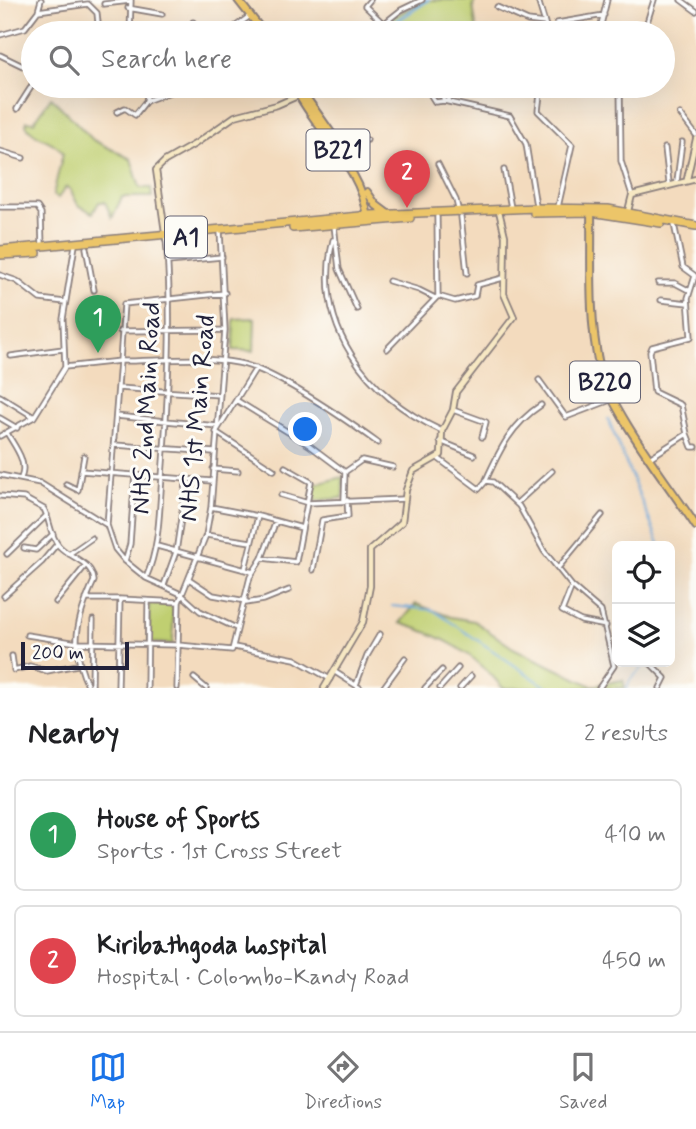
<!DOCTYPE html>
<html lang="en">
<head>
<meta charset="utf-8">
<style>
	:root { --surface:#fff; --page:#f2f2f2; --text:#202124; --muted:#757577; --line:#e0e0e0; --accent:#1a73e8 }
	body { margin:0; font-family:Mynerve,sans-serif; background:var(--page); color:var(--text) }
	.controls { position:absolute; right:21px; bottom:21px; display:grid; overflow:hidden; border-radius:10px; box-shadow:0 7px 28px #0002 }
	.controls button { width:63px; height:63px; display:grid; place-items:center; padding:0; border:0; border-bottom:2px solid var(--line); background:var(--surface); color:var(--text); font:35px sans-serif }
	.scale { position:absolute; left:21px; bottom:18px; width:108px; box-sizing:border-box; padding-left:7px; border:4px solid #22223b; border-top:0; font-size:19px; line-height:24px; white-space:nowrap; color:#22223b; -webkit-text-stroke:5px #fdfcf7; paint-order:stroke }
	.you { position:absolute; left:306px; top:430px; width:24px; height:24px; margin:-18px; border:5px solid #fff; border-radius:50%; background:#1a73e8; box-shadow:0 0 0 10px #1a73e833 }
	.badge { display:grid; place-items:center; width:46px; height:46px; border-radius:50%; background:var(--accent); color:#fff; font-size:23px; font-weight:700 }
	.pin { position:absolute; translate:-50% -58px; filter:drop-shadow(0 2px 4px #0008) }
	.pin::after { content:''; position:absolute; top:37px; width:24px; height:21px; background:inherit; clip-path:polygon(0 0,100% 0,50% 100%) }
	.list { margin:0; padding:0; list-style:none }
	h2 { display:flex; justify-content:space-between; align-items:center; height:91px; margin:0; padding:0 28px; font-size:30px }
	h2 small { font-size:23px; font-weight:400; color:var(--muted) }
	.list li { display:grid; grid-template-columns:46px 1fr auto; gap:21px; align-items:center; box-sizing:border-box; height:112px; margin:0 14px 14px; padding:0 14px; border:2px solid var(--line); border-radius:10px }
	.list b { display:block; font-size:26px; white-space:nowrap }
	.list p { margin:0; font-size:23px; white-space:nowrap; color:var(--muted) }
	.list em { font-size:23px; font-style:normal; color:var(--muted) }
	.icon { flex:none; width:38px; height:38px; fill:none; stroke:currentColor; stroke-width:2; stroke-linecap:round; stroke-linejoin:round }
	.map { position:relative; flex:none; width:696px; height:688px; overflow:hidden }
	.search { position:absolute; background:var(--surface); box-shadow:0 7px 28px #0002; left:21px; right:21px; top:21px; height:77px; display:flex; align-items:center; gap:18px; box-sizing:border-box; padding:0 24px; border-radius:38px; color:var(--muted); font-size:26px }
	.sheet { height:343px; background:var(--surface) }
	nav { display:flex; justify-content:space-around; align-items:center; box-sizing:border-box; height:98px; border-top:2px solid var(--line); background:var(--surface); font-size:19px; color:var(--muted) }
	nav a { display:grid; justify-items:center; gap:4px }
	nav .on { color:var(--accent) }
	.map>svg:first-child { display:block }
	.green { fill:#c0cf71; stroke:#717856; stroke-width:2 }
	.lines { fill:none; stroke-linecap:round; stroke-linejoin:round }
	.stream { stroke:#67a6d9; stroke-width:2 }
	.canal { stroke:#67a6d9; stroke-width:3.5 }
	.street-casing { stroke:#8a7e7c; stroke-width:7 }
	.secondary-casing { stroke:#8a7e7c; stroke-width:8 }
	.primary-casing { stroke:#8a7e7c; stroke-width:10 }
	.highway-casing { stroke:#8a7e7c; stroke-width:10 }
	.street { stroke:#fff; stroke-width:3.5 }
	.secondary { stroke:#f7e8c3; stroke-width:4.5 }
	.primary { stroke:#ecc569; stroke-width:6 }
	.highway { stroke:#ecc569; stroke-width:7 }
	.labels { text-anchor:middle; stroke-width:6; stroke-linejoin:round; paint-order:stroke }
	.shield { fill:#fdfcf7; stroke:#646373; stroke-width:2 }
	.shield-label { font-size:24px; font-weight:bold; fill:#22223b }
	.street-label { font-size:26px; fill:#22223b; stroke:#fdfcf7 }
</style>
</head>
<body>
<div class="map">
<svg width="696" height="688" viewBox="0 0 696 688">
	<rect width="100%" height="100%" fill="#fdfcf7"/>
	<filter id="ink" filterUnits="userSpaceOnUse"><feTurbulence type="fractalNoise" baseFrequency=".0143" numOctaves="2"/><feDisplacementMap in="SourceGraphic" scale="14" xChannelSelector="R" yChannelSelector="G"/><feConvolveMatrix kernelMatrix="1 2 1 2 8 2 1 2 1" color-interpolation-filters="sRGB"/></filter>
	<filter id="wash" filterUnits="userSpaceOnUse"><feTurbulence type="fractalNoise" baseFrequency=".00686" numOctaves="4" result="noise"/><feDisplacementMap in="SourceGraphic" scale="28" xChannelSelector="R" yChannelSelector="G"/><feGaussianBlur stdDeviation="1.57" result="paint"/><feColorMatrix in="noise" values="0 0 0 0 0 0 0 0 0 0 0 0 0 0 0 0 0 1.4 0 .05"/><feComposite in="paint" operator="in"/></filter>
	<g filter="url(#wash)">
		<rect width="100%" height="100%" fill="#f3dbbe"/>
		<path class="green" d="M424,0H475L473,6L477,33H374L394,16Z
			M51,97L93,140L131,159L140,188H151L152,197H122L112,218L105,202H99L93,213L78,205L70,189L66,187L58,198L53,195L63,153C53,138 35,140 26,125L27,121L34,122Z
			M255,318L254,351L233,350L234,319Z
			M343,477V498L311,501L313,485Z
			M149,603L173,605V644L149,643Z
			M416,604L451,617L474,621L513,648L592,686L623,680L625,688H503C473,652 445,637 400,623Z"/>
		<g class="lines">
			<path class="stream" d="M608,419L660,546
				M670,593L672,614L670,630
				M392,606L433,610L548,688
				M627,688L630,680L648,662"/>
			<path class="canal" d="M378,33L428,0
				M311,93L319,86"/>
		</g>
	</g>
	<g filter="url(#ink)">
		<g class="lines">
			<g class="street-casing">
				<path id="street" d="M370,0L365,6L383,23
					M538,0L548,33
					M681,0L696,11
					M104,4L130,1
					M497,7L528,21L545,23
					M128,8L162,14
					M38,11L41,0
					M557,23L604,15
					M148,32V33
					M644,32L654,0
					M79,33L81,30L98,31
					M130,33L131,0
					M164,33V29
					M181,33V28
					M193,33V22
					M226,33L250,16
					M253,33L259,28
					M372,33L401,10L422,0
					M599,33L607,0
					M0,35L25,28L38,11L88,4L97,13L99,33
					M0,55L33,71
					M425,86L435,102L444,101
					M440,86L444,101L510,116L526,144L536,206
					M541,86L538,111L572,145L558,207
					M620,86L621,161L632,195
					M303,93L313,86
					M146,101L186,86
					M448,102L454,86
					M17,109L33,84
					M117,112L125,108L135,115L146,101L149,86
					M680,114L696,135
					M341,148L356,138L367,140
					M665,148L669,183
					M0,151L23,158
					M438,164L456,200L459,213
					M504,170L511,208
					M677,181L682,142
					M0,207H37L41,213L42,246
					M461,217L467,273
					M674,224L683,267L694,275
					M334,225L339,269L357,309
					M333,240C312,326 367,396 442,431
					M86,248L94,290
					M168,262L222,257
					M0,275L17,281L40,299L65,302
					M389,281L419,290L435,298
					M658,283H675L690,291
					M438,296L455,301L475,296L477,285L503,278
					M661,300L688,303
					M120,331L225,330
					M387,349L438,296L437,217
					M11,356L63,349
					M65,367L120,361L124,304L225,293
					M256,368L216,432L274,470
					M539,380L566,417L613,399
					M118,388L220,395
					M0,396L34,417
					M236,400L309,445L345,472L344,500
					M453,410L486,422L482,437
					M116,416L217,426
					M0,418L17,428
					M7,433C15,447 28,462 21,478
					M687,434L692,447H696
					M0,436L34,417L65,367L63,319L75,245
					M440,441L474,455
					M115,445L214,452
					M651,457L687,434L681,405L654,392L650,352L652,347L691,337L688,298L695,276
					M439,459L479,489L486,481L493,482L519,506L544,551L572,586L601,611L614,666L599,688
					M213,469L238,471
					M81,471L212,481
					M345,472L362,460L393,467
					M0,475L40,483L107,525L115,549L125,561L146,578L181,594L200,611L236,628
					M486,480C500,449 512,424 541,405
					M66,484L78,490L84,456
					M281,495L308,503L404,499
					M0,496L24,498L44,509C50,520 50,536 59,546C71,559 92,561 94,581C76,620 69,648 89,688
					M517,503L552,471
					M211,507L258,516L245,569
					M258,516L302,528
					M107,525L120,361C158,361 201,356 238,363C275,370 346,420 378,443
					M206,535L251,542
					M157,546L253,572
					M24,548L36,550L53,534
					M7,554L47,515
					M69,554L92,538
					M262,558L276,521
					M125,561L130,544L135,473
					M558,568L602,515
					M313,570L322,520L348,516L347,500
					M146,578C160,545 159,512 162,477C168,397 173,319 166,239
					M189,579L213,595L246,601
					M164,585L176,552L187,478
					M572,586L562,611L581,621L606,626
					M4,596L42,562L57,544
					M86,599H119
					M56,602L86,565
					M246,603L264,600L289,590
					M27,635L78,643L178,645L232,650L250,577L262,558L296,562L311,482L285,467
					M234,647L295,659L330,679
					M12,656L14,670L30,666L47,671L77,665
					M649,662L665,678L660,688
					M335,672L360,688
					M194,678L206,688
					M356,685L367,656L380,634
					M92,688L93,620
					M118,688L120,599L179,602
					M147,688L148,601
					M177,688L179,602L206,535L211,507L225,330L220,230
					M383,688L405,658
					M425,688L442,670
					M440,688L458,668
					M460,688L471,676"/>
			</g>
			<g class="secondary-casing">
				<path id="secondary" d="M687,179L696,139
					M628,211L632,195L696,179
					M166,239L156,170L165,161L195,144L235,116L277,105L302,94
					M324,688L363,622L370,586V550L402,522L406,490L413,471L441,455L442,431L453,410L456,392L514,317L504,294L505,236L499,211"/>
			</g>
			<g class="primary-casing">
				<path id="primary" d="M238,0L264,33
					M294,86C317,133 361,165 368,218
					M298,86L343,150
					M367,192L376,205L388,214
					M591,209C592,260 588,315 599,365C609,409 669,485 696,526"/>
			</g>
			<g class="highway-casing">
				<path id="highway" d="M534,213L591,212L661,223
					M293,228L410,218
					M0,250L371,215L536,208L608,209L696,226
					M0,255L37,253"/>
			</g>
			<use href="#street" class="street"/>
			<use href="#secondary" class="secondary"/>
			<use href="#primary" class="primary"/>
			<use href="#highway" class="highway"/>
		</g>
	</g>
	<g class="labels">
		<g class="shield">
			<rect x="306.5" y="129.5" width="63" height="41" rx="5"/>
			<rect x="165" y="216.5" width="42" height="41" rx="5"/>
			<rect x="570" y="361.5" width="70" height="41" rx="5"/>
		</g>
		<g class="shield-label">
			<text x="338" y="158">B221</text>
			<text x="186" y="245">A1</text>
			<text x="605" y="390">B220</text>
		</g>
		<g class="street-label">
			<text transform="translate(145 408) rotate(-87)" y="9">NHS 2nd Main Road</text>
			<text transform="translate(196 418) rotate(-85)" y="9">NHS 1st Main Road</text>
		</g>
	</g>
</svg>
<div class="controls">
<button><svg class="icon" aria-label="locate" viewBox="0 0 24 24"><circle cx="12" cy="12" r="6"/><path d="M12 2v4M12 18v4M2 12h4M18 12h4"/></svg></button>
<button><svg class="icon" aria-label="layers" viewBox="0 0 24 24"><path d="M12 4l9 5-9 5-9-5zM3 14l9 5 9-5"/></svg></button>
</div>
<div class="scale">200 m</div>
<div class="you"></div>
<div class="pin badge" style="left:98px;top:353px;background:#2e9e5b">1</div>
<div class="pin badge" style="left:407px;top:208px;background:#e0444e">2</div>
<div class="search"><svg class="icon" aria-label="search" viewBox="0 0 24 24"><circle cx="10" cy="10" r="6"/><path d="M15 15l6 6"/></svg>Search here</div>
</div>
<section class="sheet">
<h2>Nearby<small>2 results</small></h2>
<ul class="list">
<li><span class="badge" style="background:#2e9e5b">1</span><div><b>House of Sports</b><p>Sports · 1st Cross Street</p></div><em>410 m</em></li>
<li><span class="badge" style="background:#e0444e">2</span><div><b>Kiribathgoda hospital</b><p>Hospital · Colombo-Kandy Road</p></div><em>450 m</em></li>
</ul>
</section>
<nav>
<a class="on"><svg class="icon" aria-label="map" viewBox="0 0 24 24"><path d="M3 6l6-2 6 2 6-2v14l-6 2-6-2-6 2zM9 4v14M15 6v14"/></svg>Map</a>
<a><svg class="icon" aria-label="directions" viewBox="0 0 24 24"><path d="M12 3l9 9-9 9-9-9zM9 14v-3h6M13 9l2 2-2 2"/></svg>Directions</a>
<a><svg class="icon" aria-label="saved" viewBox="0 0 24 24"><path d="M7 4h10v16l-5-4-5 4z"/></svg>Saved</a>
</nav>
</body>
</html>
